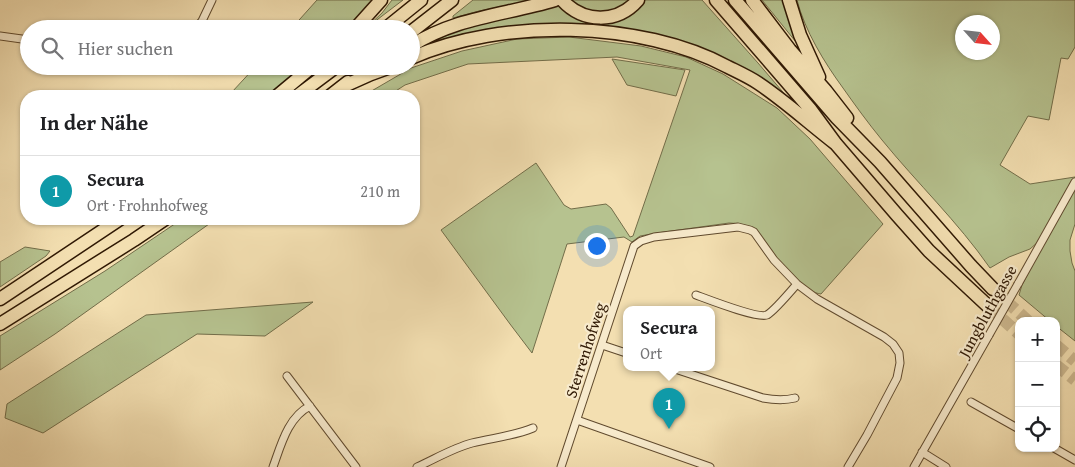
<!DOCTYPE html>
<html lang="de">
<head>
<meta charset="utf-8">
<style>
	:root { --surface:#fff; --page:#f6f6f6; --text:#202124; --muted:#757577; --line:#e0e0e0; --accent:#111827 }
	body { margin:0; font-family:"Gentium Book Plus",serif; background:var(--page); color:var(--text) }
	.controls { position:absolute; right:15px; bottom:15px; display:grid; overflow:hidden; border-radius:10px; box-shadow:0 1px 4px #0004 }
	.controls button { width:45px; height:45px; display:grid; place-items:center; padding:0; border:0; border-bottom:1px solid var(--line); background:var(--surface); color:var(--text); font:25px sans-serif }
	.compass { position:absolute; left:955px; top:15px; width:45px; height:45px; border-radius:50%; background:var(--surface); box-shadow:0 1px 4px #0004; rotate:117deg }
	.you { position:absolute; left:596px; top:245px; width:18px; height:18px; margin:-12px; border:4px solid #fff; border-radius:50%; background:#1a73e8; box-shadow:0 0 0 8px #1a73e833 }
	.badge { display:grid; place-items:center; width:32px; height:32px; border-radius:50%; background:var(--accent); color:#fff; font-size:16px; font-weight:700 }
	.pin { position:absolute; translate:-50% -41px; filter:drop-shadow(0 1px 2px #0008) }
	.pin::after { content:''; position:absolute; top:26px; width:18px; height:15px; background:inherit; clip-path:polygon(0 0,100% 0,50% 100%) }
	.popup { position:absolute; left:623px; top:306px; width:92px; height:65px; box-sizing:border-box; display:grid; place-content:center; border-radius:10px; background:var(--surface); filter:drop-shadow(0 1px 4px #0005); font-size:16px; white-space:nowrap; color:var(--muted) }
	.popup b { font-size:19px; color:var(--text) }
	.popup::after { content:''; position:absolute; left:50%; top:100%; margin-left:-10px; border:10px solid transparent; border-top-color:var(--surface) }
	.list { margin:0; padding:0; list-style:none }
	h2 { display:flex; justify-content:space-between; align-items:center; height:65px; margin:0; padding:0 20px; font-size:21px }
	h2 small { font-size:16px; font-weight:400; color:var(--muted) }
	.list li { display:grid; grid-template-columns:32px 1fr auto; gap:15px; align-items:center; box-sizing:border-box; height:70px; padding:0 20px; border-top:1px solid var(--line) }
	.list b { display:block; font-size:19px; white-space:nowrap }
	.list p { margin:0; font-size:16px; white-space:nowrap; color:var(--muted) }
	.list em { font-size:16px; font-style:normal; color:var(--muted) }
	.icon { flex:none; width:28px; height:28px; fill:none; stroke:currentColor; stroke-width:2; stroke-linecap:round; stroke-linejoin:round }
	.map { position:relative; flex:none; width:1075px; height:467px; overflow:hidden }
	.search { position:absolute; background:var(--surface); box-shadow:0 1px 4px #0004; left:20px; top:20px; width:400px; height:55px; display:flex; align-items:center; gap:12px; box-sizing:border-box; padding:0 18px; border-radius:28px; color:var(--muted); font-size:19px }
	.panel { position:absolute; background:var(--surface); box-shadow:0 1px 4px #0004; left:20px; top:90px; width:400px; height:135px; border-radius:20px }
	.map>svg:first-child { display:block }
	.green { fill:#b6c28f; stroke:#726d49; fill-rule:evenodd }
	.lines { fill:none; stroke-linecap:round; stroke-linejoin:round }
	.highway-tunnel { stroke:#ccb78e; stroke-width:12; stroke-dasharray:12 6; stroke-linecap:butt }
	.street-casing { stroke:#604a2e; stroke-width:9 }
	.highway-casing { stroke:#2f1803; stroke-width:15 }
	.street { stroke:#f7eacc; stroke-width:7 }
	.highway { stroke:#f3dfb1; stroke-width:12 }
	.street-bridge-casing { stroke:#604a2e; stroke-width:9; stroke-linecap:butt }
	.street-bridge { stroke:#f7eacc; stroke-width:7 }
	.labels { text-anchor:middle; stroke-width:4.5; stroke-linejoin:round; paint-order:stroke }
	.street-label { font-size:16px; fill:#2f1803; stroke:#f7eacc }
</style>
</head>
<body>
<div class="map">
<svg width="1075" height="467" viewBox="0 0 1075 467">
	<rect width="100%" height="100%" fill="#f3dfb1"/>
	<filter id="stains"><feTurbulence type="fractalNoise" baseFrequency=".004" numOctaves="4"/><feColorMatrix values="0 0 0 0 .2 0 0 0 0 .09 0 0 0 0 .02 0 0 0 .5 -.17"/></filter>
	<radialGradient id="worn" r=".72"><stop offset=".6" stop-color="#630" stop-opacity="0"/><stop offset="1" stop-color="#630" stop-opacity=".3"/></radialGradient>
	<path class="green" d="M317,0H372L366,8L346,29H291Z
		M392,0H403L365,29L382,13Z
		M473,0H536L479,11L453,18V16Z
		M574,0H634L623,9L591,14L570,2Z
		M643,0H702L758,63L788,98L750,73L579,26L415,51L443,33L559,5L564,11L572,16L574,15L590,21Z
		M762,0H784L800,47Z
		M797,0H1075V47L1068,59L1061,58L1049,120L1028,116L1000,165L1030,184L1075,177V224L1070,240V251L1072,263L1075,271V341L1056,326V321H1050L1019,295L1022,285L1043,245L1038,242L1030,249L1009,257L990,268C958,222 917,183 882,140C868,123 855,105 843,88C824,62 805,31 797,0ZM962,22H992V52H962Z
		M569,37L641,46L686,57L723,74L777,108L810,139L883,224L821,294C813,293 808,289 801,283C794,276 786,269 779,261C762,240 761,224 729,223L657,233L640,236L632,242L624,237L567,244L532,353L510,324L441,230L536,163L564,205L571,209L606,204L611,208L630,237L633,236L690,70L617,57L468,64L405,85L388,96H363L411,68L462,51L517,39Z
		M612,59L685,70L676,96L627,85Z
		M256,66H306L284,87L269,96H231L232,92Z
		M182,219H216L55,334L0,370V336L105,271Z
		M25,247L50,251L46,256L0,287V262Z
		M313,302L265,336L197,334L43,433L5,418L7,404L146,315Z"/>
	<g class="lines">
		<path class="highway-tunnel" d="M993,289L1028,321
			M989,307L1019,334
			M1056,345L1075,361
			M1056,365L1075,380"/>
		<g class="street-casing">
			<path id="street" d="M195,29L202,21L212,0
				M0,36L29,40
				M1018,284L1075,182
				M696,295C707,299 758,319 767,315C774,311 791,291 797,284
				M602,345L626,353
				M672,368L763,398C774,400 783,401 795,398
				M287,376L356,467
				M971,402L1019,429
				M577,420L710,467
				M1054,448L1075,460
				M922,452L946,467
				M273,467C281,445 288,417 310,406
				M417,467C435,459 453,448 472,443C492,438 514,436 533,428
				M561,467L634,246L641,241L654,237L738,227L750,230L754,232L774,260L797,284L817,299L884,337L893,344L899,353L900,363L897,378L867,435L848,467
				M914,467L989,335"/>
		</g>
		<g class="highway-casing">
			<path id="highway" d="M562,0C583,23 617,24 638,0
				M716,0L811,110L836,144L897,215L929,251L989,307
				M735,0L837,118L880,162L971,266L993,289
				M752,0L790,50L826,91L847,118
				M789,0L800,35L819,77
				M355,29L381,0
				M385,29L421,0
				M411,32L452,0
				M411,46C456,17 505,15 555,0
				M411,58C502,18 641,20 728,67C738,72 749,77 758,83C785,101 810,124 836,144
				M342,87L371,74L393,66
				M277,96L313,66
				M297,96L337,66
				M330,96L348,82
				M0,299L120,219
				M0,324L134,240L165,219"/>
		</g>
		<use href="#street" class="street"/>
		<use href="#highway" class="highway"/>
		<g class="street-bridge-casing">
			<path id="street-bridge" d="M989,335L1018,284"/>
		</g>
		<use href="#street-bridge" class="street-bridge"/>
	</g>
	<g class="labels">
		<g class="street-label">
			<text transform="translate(987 311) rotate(-61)" y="6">Jungbluthgasse</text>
			<text transform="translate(585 350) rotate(-72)" y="6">Sterrenhofweg</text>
		</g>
	</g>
	<rect width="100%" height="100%" filter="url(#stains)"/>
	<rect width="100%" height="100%" fill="url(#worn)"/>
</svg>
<div class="controls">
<button>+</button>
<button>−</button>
<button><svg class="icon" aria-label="locate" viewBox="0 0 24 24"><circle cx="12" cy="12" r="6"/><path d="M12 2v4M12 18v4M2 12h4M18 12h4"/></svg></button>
</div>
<svg class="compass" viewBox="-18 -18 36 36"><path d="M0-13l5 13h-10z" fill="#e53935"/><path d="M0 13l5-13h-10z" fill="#757577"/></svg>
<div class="you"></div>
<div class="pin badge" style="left:669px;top:429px;background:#0f9aa8">1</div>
<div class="popup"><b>Secura</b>Ort</div>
<div class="search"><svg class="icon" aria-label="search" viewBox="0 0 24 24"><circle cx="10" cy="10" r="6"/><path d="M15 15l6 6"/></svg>Hier suchen</div>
<section class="panel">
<h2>In der Nähe<small></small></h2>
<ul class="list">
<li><span class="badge" style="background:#0f9aa8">1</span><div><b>Secura</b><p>Ort · Frohnhofweg</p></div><em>210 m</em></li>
</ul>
</section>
</div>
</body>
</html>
